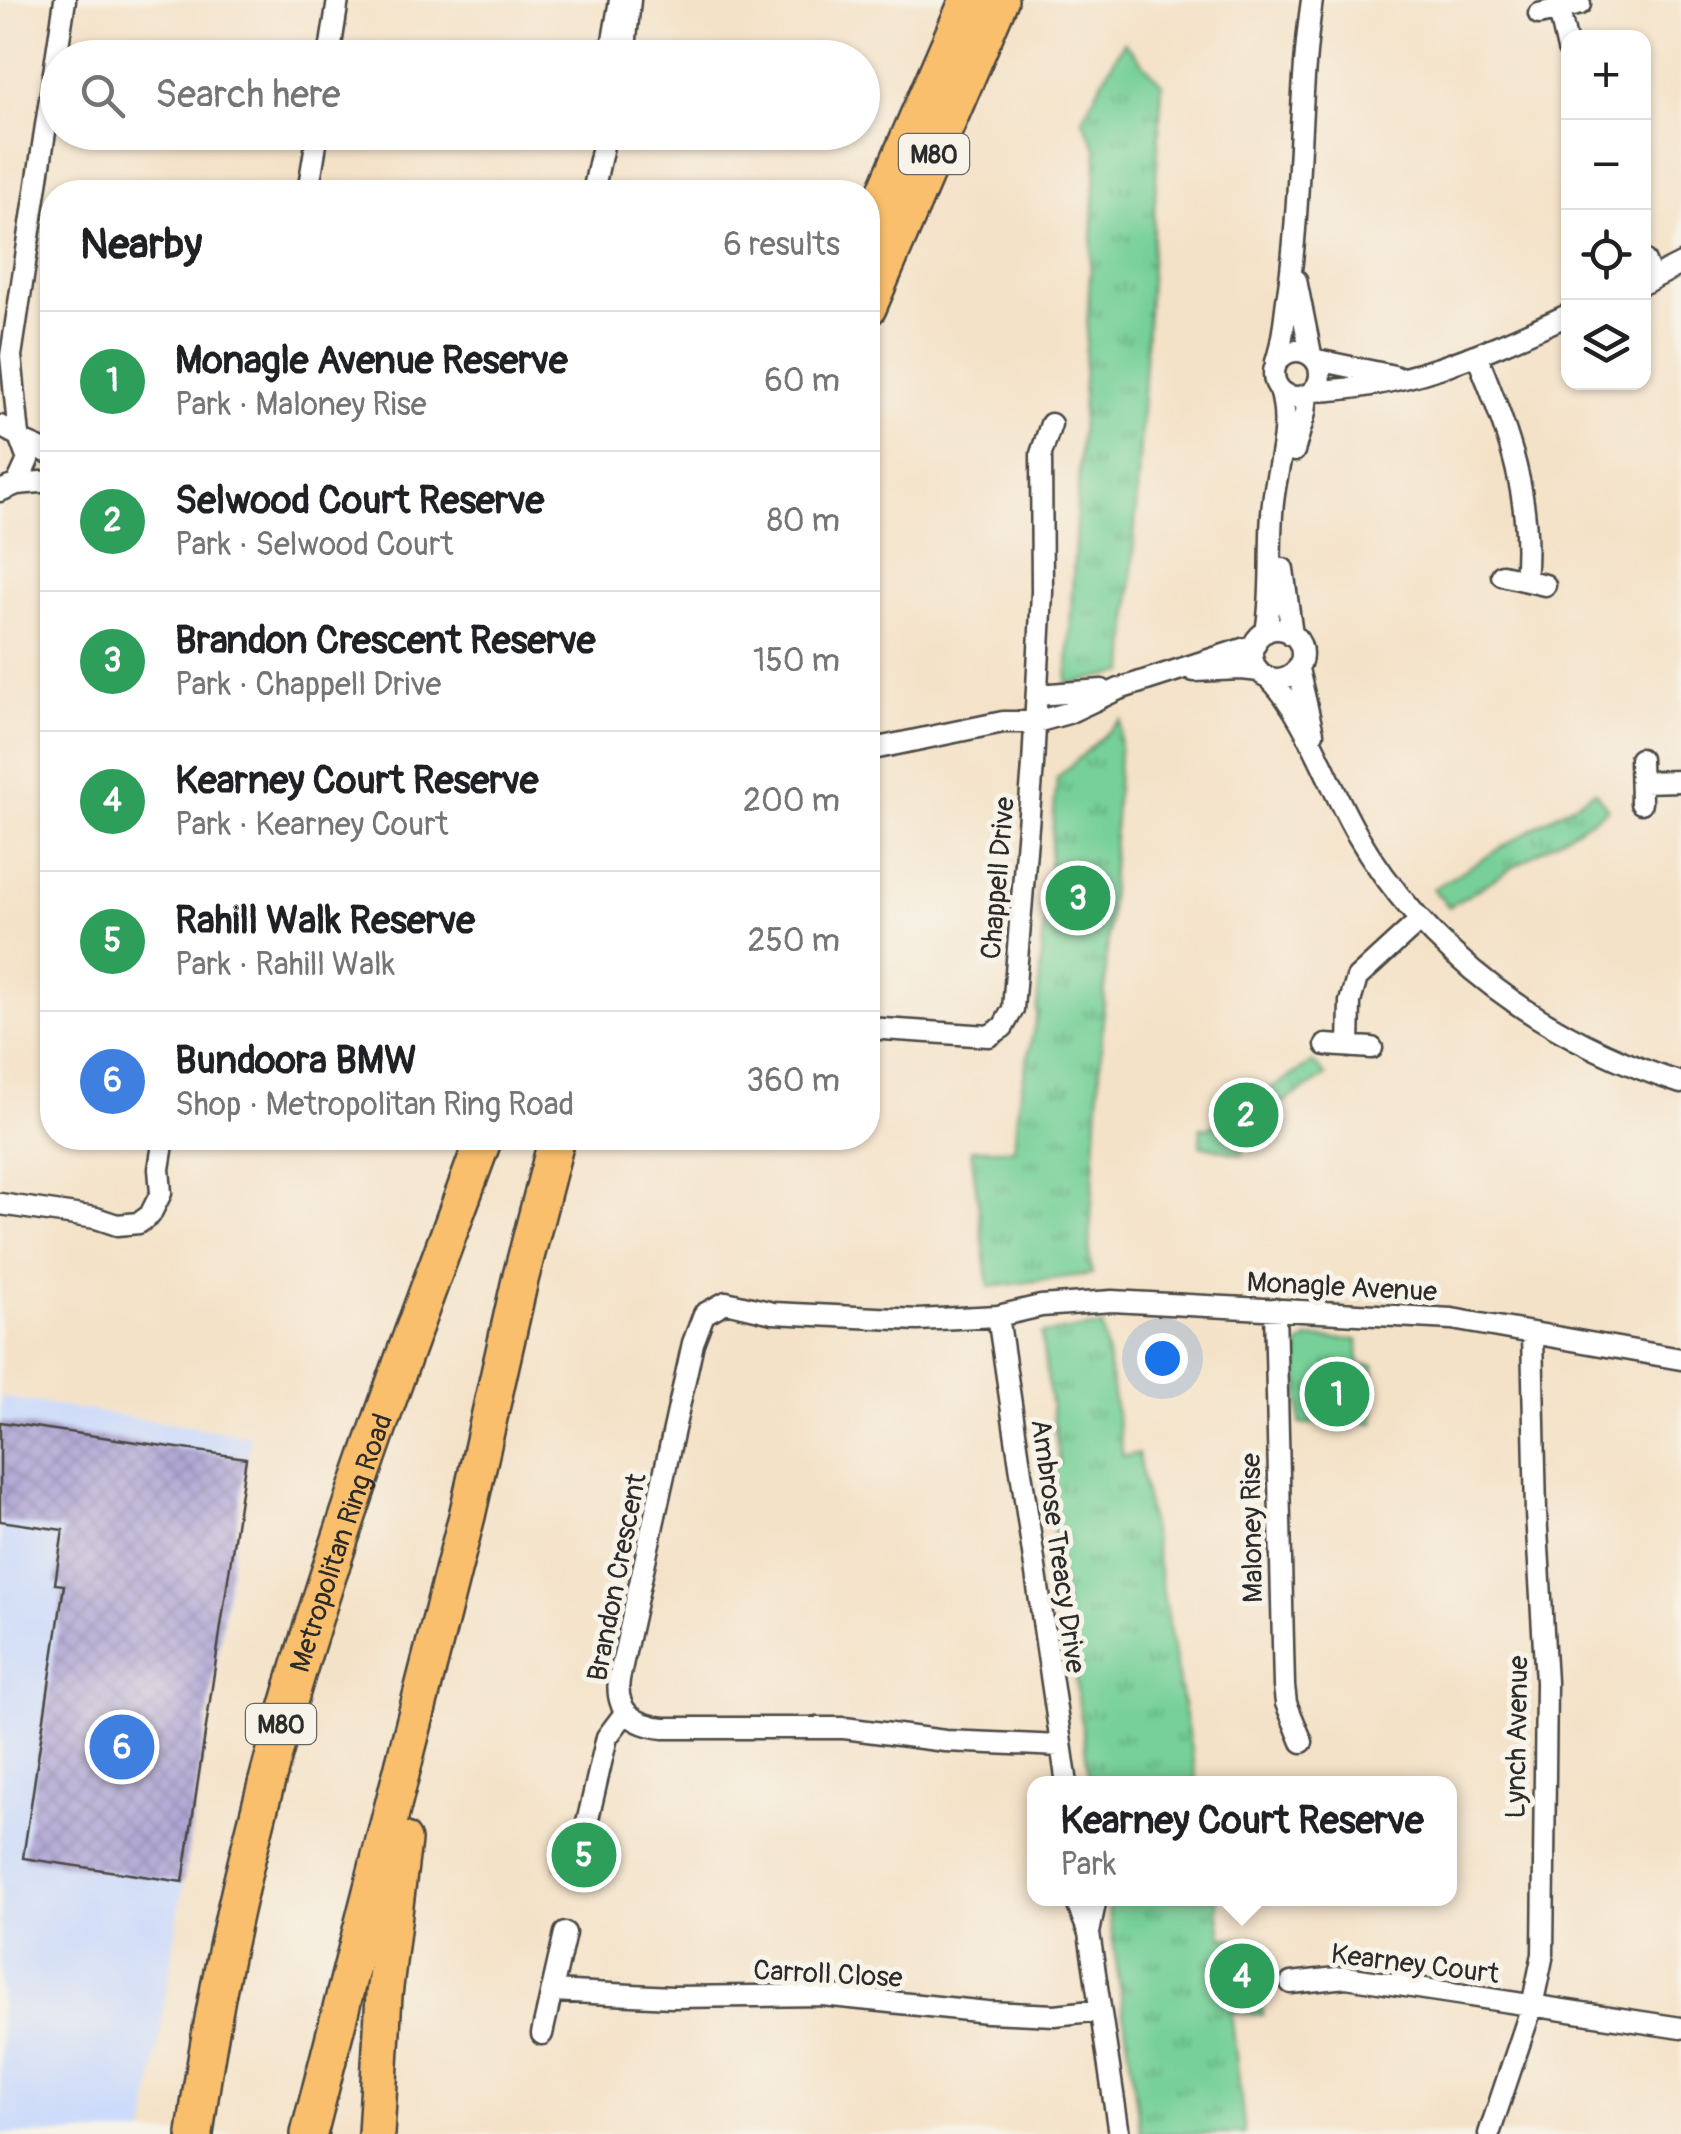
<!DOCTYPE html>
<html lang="en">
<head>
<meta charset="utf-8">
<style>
	:root { --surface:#fff; --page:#f2f2f2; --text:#202124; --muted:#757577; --line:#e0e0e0; --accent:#db2777 }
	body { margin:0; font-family:Pangolin,sans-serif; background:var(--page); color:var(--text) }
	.controls { position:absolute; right:30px; top:30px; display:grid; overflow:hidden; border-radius:20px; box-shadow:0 2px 8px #0004 }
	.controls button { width:90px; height:90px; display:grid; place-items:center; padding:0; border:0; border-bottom:2px solid var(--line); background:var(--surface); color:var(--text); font:50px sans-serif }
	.you { position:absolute; left:1162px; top:1358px; width:35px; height:35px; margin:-25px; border:8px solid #fff; border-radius:50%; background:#1a73e8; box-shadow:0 0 0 15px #1a73e833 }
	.badge { display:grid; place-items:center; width:65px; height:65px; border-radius:50%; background:var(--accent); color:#fff; font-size:32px; font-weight:700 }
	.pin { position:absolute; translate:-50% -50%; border:5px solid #fff; box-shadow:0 2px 10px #0006 }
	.popup { position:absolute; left:1027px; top:1776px; width:430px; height:130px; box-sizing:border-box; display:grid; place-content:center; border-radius:20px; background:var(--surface); filter:drop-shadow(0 2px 8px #0005); font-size:32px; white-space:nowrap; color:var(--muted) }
	.popup b { font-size:38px; color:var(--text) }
	.popup::after { content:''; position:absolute; left:50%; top:100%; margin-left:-20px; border:20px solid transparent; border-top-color:var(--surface) }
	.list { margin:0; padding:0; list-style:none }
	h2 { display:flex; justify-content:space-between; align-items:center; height:130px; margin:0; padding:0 40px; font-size:42px }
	h2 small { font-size:32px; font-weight:400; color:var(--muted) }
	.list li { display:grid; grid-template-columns:65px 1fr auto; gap:30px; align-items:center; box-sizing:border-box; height:140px; padding:0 40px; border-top:2px solid var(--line) }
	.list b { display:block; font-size:38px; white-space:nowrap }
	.list p { margin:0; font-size:32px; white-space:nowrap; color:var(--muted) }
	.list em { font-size:32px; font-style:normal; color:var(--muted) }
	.icon { flex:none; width:55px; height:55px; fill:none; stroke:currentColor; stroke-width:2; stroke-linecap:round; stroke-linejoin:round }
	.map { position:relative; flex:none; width:1681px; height:2134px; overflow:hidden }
	.search { position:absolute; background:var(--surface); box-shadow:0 2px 8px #0004; left:40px; top:40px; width:840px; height:110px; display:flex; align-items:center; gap:25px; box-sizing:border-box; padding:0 35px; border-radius:55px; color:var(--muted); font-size:38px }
	.panel { position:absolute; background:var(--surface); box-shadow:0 2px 8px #0004; left:40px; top:180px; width:840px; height:970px; border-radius:40px }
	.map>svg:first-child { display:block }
	.built { fill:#cddbfa }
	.grass { fill:url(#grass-tufts); stroke:#507e61; stroke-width:2.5 }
	.building { fill:url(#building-cross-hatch) }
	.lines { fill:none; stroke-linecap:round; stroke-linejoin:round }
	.minor-casing { stroke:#494643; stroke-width:25 }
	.motorway-casing { stroke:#494643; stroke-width:40 }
	.minor { stroke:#fff; stroke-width:20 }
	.motorway { stroke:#f9bf6d; stroke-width:35 }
	.labels { text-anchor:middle; stroke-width:10; stroke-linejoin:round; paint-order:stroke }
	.shield { fill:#f7f3e8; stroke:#686764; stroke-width:2.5 }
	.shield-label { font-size:25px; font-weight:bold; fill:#2b2b2b }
	.street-label { font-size:28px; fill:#2b2b2b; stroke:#f7f3e8 }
</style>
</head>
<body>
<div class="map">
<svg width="1681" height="2134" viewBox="0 0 1681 2134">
	<defs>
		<pattern id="grass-tufts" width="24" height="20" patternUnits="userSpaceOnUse" patternTransform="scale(2.5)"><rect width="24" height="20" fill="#76d097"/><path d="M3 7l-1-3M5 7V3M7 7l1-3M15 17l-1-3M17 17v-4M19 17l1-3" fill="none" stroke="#61a97b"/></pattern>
		<pattern id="building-cross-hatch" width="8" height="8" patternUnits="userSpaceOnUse" patternTransform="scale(2.5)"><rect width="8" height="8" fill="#a79dd4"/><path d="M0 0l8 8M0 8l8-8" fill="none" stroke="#8880ac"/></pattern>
	</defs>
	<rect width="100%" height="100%" fill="#f7f3e8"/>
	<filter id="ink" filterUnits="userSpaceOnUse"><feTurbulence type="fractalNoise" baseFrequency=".01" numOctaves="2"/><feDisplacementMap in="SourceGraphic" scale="20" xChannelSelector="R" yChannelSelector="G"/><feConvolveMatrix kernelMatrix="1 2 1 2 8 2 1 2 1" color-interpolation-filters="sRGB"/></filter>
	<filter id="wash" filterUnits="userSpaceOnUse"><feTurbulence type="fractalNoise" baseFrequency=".0048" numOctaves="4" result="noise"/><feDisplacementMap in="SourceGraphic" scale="40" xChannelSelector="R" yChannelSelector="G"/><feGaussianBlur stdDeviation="2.25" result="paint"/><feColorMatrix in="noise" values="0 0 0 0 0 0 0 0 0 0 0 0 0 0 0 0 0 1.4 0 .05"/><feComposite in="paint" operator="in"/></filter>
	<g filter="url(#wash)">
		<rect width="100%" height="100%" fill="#f4e2c8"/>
		<path class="built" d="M0,1397L251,1436L145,2134H0Z"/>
		<path class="grass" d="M1124,42L1162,84L1126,672L1067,684L1097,150L1082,118Z
			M1121,720L1089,1252L1092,1274L989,1287L971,1149H1014L1018,1104L1036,1018L1057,778Z
			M1595,791L1608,809L1449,907L1433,889Z
			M1313,1062L1326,1076L1234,1133L1244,1137L1242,1155L1200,1145L1201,1127L1208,1128Z
			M1102,1326L1123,1456L1138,1454L1197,1783H1090L1045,1467L1060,1464L1041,1334Z
			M1309,1338L1358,1340L1359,1365L1374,1366V1423L1300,1424L1298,1347Z
			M565,1834L610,1847L605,1877L557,1867Z
			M1107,1899H1217L1222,1937L1253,1941L1263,2015L1231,2012L1245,2134H1141Z"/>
		<g id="blocks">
			<path class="building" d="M0,1422L246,1458L183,1882L23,1858L64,1585L55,1584L63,1530L0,1521Z"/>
		</g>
	</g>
	<g filter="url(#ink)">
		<use href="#blocks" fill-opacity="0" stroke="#494643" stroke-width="2.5"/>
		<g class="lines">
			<g class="minor-casing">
				<path id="minor" d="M1559,10L1568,49
					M1539,14L1580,4
					M329,58L338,0
					M610,58L620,0
					M624,58L630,0
					M308,192L318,132
					M593,192L606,132
					M1644,260L1652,279
					M1296,280L1311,354
					M1644,283L1681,264
					M1274 374a23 23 0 1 1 46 0a23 23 0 1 1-46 0Z
					M1477,356C1508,431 1533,498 1525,580
					M1317,360L1394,376
					M1276,362C1284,339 1284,318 1288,294C1302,196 1298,97 1312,0
					M1313,391C1409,388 1483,353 1568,315
					M0,426L19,436L28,460L17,484L0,491
					M19,436L11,356L65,0
					M24,442L52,454
					M1294,451L1305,413L1307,395
					M17,484L52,481
					M1283,569L1292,635
					M1502,575L1545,585
					M1252 654a25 25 0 1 1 50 0a25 25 0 1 1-50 0Z
					M1266,632C1273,593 1269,554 1272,514C1274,471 1293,432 1280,390
					M1298,669L1313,733
					M1194,671L1242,669L1259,671
					M1269,678C1304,712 1329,786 1355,831C1427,955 1545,1040 1681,1083
					M1037,695L1102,690
					M868,750L1003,722H1036L1068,713L1119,689L1255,645
					M1640,759L1641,803
					M1641,782L1681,781
					M868,1028L989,1036L1003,1027L1013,1009L1033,765L1042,592L1041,454L1051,424
					M1326,1045L1372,1048
					M1349,1047L1350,1002L1357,978L1419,921
					M0,1204L96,1218L117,1225L139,1223L150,1215L161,1193L159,1169L164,1138
					M1275,1309L1284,1686L1286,1703L1302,1742
					M998,1316L1067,1784
					M1061,1746L945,1741L844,1728H664C634,1725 615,1712 619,1679L693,1343L704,1314L726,1302L773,1313L918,1320L998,1316L1041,1306L1112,1301L1452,1319L1681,1359
					M587,1823L607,1737L625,1713
					M1075,1898L1089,1933L1119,2134
					M1089,1933L1096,1898
					M1291,1983L1346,1977L1681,2028
					M552,1991L672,1997L822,1995L987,2012L1055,2015L1100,2010
					M542,2034L565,1933
					M1489,2134L1532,2006L1543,1954L1546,1682L1536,1513L1532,1334"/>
			</g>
			<g class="motorway-casing">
				<g id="motorway">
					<path d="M868,232L968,0"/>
					<path d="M868,308L1000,0"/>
					<path id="s1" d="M195,2134C240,1788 364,1463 484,1138"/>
					<path d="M309,2134L467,1516L520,1280L557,1138"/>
					<path d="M376,2134L384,1995L403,1840"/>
				</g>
			</g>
			<use href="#minor" class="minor"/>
			<use href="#motorway" class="motorway"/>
		</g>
	</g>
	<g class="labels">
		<g class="shield">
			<rect x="899" y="134" width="70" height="40" rx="8"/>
			<rect x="246" y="1704" width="70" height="40" rx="8"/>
		</g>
		<g class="shield-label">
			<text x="934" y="163">M80</text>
			<text x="281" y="1733">M80</text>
		</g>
		<g class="street-label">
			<text transform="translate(997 878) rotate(-85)" y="10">Chappell Drive</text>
			<text transform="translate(1342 1286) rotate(3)" y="10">Monagle Avenue</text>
			<text transform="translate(1251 1528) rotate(-91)" y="10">Maloney Rise</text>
			<text dy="10" stroke="none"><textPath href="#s1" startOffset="610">Metropolitan Ring Road</textPath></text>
			<text transform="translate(1059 1546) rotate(82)" y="10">Ambrose Treacy Drive</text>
			<text transform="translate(616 1577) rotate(-79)" y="10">Brandon Crescent</text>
			<text transform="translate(1516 1737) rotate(-89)" y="10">Lynch Avenue</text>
			<text transform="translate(1415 1963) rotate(7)" y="10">Kearney Court</text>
			<text transform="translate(828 1973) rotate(3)" y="10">Carroll Close</text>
		</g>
	</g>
</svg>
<div class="controls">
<button>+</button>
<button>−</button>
<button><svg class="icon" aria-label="locate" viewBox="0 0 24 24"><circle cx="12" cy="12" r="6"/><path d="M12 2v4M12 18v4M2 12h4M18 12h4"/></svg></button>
<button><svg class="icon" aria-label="layers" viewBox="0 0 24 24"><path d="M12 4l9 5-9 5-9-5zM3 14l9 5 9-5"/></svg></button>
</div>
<div class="you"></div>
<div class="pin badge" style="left:1337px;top:1394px;background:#2e9e5b">1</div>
<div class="pin badge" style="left:1246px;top:1115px;background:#2e9e5b">2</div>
<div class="pin badge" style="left:1078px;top:898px;background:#2e9e5b">3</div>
<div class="pin badge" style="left:1242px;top:1976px;background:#2e9e5b">4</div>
<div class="popup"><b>Kearney Court Reserve</b>Park</div>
<div class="pin badge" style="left:584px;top:1855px;background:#2e9e5b">5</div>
<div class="pin badge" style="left:122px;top:1747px;background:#3f7fe0">6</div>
<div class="search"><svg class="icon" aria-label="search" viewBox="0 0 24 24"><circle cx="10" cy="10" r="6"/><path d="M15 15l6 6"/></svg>Search here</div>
<section class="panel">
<h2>Nearby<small>6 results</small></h2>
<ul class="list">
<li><span class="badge" style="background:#2e9e5b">1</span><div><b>Monagle Avenue Reserve</b><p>Park · Maloney Rise</p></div><em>60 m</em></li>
<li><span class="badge" style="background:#2e9e5b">2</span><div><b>Selwood Court Reserve</b><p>Park · Selwood Court</p></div><em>80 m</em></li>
<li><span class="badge" style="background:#2e9e5b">3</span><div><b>Brandon Crescent Reserve</b><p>Park · Chappell Drive</p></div><em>150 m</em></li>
<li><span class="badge" style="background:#2e9e5b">4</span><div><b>Kearney Court Reserve</b><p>Park · Kearney Court</p></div><em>200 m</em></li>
<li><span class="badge" style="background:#2e9e5b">5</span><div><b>Rahill Walk Reserve</b><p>Park · Rahill Walk</p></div><em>250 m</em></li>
<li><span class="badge" style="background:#3f7fe0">6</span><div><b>Bundoora BMW</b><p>Shop · Metropolitan Ring Road</p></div><em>360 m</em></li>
</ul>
</section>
</div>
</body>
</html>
